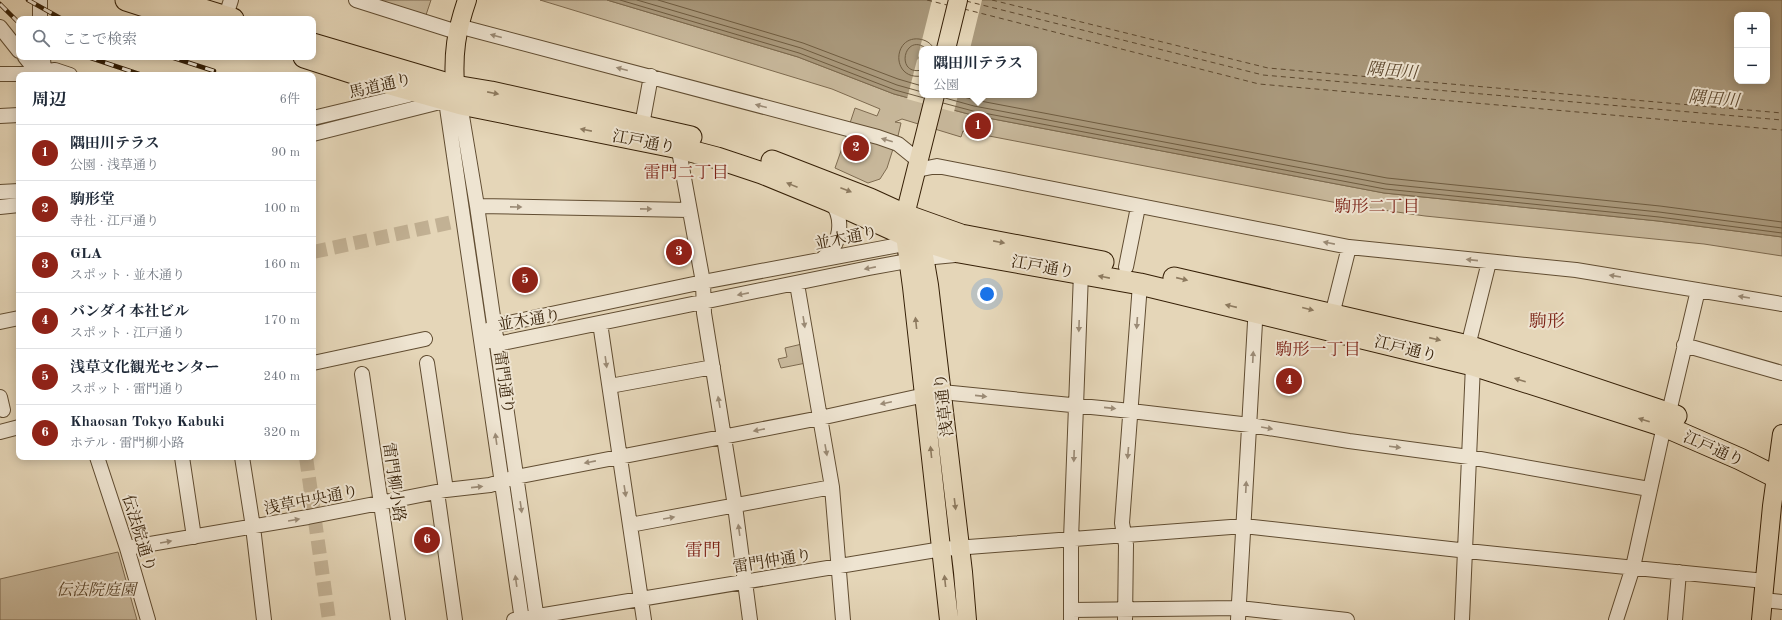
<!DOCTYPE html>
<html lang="ja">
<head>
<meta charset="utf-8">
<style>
	:root { --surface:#fff; --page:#f2f2f3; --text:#1f2937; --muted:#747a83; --line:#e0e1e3; --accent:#8f2418 }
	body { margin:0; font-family:"Old Standard TT","Noto Serif JP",serif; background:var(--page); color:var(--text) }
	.controls { position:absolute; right:12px; top:12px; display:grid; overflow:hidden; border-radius:8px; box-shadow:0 2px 10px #0003 }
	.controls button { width:36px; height:36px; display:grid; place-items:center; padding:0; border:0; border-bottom:1px solid var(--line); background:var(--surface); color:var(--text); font:20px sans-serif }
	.you { position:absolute; left:987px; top:294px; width:14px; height:14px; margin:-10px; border:3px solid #fff; border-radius:50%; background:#1a73e8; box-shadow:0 0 0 6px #1a73e833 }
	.badge { display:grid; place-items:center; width:26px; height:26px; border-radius:50%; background:var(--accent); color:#fff; font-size:13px; font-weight:700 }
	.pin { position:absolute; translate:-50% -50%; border:2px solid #fff; box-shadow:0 1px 4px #0006 }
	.popup { position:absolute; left:919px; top:46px; width:118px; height:52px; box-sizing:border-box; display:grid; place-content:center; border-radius:8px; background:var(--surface); filter:drop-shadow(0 1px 3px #0005); font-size:13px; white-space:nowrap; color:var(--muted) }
	.popup b { font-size:15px; color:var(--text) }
	.popup::after { content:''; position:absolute; left:50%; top:100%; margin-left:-8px; border:8px solid transparent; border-top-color:var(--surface) }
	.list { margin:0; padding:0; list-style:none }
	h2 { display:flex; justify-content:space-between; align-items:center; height:52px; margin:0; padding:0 16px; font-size:17px }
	h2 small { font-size:13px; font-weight:400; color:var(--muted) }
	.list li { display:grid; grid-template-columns:26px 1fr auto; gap:12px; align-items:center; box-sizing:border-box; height:56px; padding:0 16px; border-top:1px solid var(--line) }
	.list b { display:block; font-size:15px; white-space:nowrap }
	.list p { margin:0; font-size:13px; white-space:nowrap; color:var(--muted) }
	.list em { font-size:13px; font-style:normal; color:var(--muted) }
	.icon { flex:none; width:22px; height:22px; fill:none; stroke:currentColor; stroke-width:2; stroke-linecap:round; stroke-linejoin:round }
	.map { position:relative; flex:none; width:1782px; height:620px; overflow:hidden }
	.search { position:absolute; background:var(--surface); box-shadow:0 2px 10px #0003; left:16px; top:16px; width:300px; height:44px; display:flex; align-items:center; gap:10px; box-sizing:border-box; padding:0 14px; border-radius:8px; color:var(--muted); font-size:15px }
	.panel { position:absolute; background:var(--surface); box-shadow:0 2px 10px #0003; left:16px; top:72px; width:300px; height:388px; border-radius:8px }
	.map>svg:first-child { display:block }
	.green { fill:#c7b79a; stroke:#7e6b50 }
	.water { fill:#a9987b; stroke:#7b684c; fill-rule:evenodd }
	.pier { fill:#e5d6b8 }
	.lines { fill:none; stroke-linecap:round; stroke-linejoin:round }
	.shore { stroke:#6f5c40; stroke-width:1 }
	.ferry { stroke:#5e492f; stroke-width:1; stroke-dasharray:5 4; stroke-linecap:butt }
	.minor-tunnel { stroke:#c2b194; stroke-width:14; stroke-dasharray:14 7; stroke-linecap:butt }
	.minor-casing { stroke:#614d32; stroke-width:16 }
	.major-casing { stroke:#351f06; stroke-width:20 }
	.highway-casing { stroke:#351f06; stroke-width:23 }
	.minor { stroke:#eee4d1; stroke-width:14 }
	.major { stroke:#e5d6b8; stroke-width:18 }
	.highway { stroke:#e5d6b8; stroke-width:21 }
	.rail-casing { stroke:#351f06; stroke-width:4.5 }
	.rail { stroke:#eee4d1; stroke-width:3; stroke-dasharray:9; stroke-linecap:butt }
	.oneway { fill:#9b8b76 }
	.oneway2 { fill:#8d7a5f }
	.labels { text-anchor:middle; stroke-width:4; stroke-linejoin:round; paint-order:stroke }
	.street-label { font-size:16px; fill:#351f06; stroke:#eee4d1 }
	.park-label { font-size:16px; font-style:italic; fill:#5a452b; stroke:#eee4d1 }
	.water-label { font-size:17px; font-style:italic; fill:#5e492f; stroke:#eee4d1 }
	.neighbourhood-label { font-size:17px; fill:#7a1f14; stroke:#eee4d1 }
	.quarter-label { font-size:18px; fill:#7a1f14; stroke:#eee4d1 }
</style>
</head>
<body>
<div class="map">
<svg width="1782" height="620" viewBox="0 0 1782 620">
	<rect width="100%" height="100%" fill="#e5d6b8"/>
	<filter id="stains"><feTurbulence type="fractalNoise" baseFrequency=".005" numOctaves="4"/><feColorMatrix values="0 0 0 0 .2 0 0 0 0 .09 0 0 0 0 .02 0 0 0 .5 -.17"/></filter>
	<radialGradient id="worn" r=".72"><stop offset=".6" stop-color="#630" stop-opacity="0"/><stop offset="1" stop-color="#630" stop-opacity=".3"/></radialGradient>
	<path class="green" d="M369,0H431L426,15Z
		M540,0H607L798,57L894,94L972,115L1384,193L1658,221L1782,237V256L1704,244L1425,216L1348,205L963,131L961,137L902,119L895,122L901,123L898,136H896L850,123L855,108L877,116L880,109L832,89Z
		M848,131L893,149L887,168L880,179L868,183L835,168Z
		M802,344L806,363L781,368L778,359L787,357L785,348Z
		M118,552L137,620H0V579Z"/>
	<path class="water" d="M607,0H1782V237L1658,221L1384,193L972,115L894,94L798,57ZM1737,15H1767V81H1737ZM922,49H1034V95H922Z"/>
	<path class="pier" d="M932,0H982L970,49H922V95H958L954,112L907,99L917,60L919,58L918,56Z"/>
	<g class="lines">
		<path class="shore" d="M620,0L799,53L895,90L924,98
			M637,0L801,48L897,85L922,92
			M658,0L803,43L898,79L922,86
			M922,70C894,77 904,30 927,49
			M922,76C891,81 892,36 919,39C926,40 931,43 934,49
			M956,95L975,100L1387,178L1660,206L1782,222
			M945,98L974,106L1386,184L1659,212L1782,228
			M943,103L973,111L1385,189L1659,217L1782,233"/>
		<path class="ferry" d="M927,0L947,5
			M992,0L1268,68L1782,113
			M966,1L1263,75L1782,120
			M964,9L1259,84L1782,130"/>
		<path class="minor-tunnel" d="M313,252L453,222
			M306,457L329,620"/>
		<g class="minor-casing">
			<path id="minor" d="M40,0V19
				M356,0L457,32
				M225,19L231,0
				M458,26L878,137L898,144L919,161
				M0,27L19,51
				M25,57L29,62L44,72
				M43,57L44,75
				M0,74H28L55,70L70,75
				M459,98L477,206L537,620
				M446,101L522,620
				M0,116L19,115
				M313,118L417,93
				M642,125L651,76
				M313,134L444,101
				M677,140L703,282L704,313L735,506L750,620
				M917,170L937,166L1349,247L1576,270L1782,304
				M0,192L19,191
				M477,206L689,210
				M0,207L19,205
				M823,258C841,246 845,217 830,201
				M1126,267L1138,207
				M797,284L832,487L843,620
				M1332,315L1349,247
				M0,322L19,318
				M600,323L644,620
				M488,331L494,326L703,282L915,242
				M490,340L497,344L869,268L924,258L955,255
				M1684,345L1782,373
				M313,363L425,339
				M427,363L446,490
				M362,374L398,620
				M610,386L713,367
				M942,392L1131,411L1250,425L1349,441L1469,457L1649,489
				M0,397L3,410
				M1669,412L1698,290
				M0,432L19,427
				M97,457L127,548L148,620
				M182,457L194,537
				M242,457L253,527L264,620
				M437,492L455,620
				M630,525L832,487
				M127,548L308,517L446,490L490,485L516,477L820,418L925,395
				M1763,600L1782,602
				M1071,610L1239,608L1347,620
				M514,620L942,549L1244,526L1477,552L1765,581
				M1071,620V539L1081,273
				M1125,620L1126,545L1122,523L1140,284
				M1238,620L1256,305
				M1462,620L1473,365L1468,346L1489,262
				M1616,620L1633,567L1664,426
				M1675,620L1679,572"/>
		</g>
		<g class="major-casing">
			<path id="major" d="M946,49L958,0
				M455,86C453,53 456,32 467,0
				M935,95L905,215V235L912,287L949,620
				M919,227L929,285L963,572L967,620
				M1761,620L1772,506L1782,434"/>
		</g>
		<g class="highway-casing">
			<path id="highway" d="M126,0L185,19
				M171,0L233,19
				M313,44L455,86L491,92L691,137
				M304,57L372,79L461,104L679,148L717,158L762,173L828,200L905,235L959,252L1140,284L1473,365L1664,426L1740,459L1782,480
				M772,161L870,199L905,215L961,235L1103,262
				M1174,278L1468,346L1676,416"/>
		</g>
		<use href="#minor" class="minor"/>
		<use href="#major" class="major"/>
		<use href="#highway" class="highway"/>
		<g class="rail-casing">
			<path id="rail" d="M28,0L62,19
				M0,4L19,23
				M88,57L142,75
				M171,57L214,71"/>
		</g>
		<use href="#rail" class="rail"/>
	</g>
	<defs><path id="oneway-solid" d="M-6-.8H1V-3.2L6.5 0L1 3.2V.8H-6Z"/></defs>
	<g class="oneway">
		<use href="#oneway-solid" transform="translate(496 36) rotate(-165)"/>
		<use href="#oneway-solid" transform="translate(622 69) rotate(-165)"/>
		<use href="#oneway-solid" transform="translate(761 106) rotate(-165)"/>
		<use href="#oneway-solid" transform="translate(887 140) rotate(-164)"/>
		<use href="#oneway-solid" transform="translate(516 207) rotate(1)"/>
		<use href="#oneway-solid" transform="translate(646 209) rotate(1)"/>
		<use href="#oneway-solid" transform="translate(1329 243) rotate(-169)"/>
		<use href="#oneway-solid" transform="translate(1472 260) rotate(-174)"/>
		<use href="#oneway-solid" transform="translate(870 268) rotate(169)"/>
		<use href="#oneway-solid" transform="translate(1615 276) rotate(-171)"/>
		<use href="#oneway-solid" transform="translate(743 294) rotate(169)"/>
		<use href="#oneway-solid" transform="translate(1744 297) rotate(-171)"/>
		<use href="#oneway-solid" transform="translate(804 322) rotate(81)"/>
		<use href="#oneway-solid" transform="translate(1137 323) rotate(94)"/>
		<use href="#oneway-solid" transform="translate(1079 326) rotate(92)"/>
		<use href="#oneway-solid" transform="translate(1253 357) rotate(-87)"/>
		<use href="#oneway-solid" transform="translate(606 362) rotate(82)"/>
		<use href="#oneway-solid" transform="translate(981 396) rotate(6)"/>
		<use href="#oneway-solid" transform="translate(719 402) rotate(-100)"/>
		<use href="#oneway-solid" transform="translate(886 403) rotate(168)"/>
		<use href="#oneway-solid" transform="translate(1110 408) rotate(6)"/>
		<use href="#oneway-solid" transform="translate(1267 428) rotate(10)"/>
		<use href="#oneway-solid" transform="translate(759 430) rotate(169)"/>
		<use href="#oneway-solid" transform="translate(496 439) rotate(-98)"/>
		<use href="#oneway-solid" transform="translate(1395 447) rotate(7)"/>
		<use href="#oneway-solid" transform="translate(826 450) rotate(80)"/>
		<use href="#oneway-solid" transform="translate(1128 453) rotate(95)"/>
		<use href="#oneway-solid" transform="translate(1074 456) rotate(92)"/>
		<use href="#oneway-solid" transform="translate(590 462) rotate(169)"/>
		<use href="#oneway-solid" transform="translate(477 487) rotate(-6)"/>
		<use href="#oneway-solid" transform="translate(1246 487) rotate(-87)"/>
		<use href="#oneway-solid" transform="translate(625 491) rotate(81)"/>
		<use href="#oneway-solid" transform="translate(521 507) rotate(82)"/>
		<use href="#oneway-solid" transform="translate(669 518) rotate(-10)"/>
		<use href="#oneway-solid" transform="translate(294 520) rotate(-10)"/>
		<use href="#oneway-solid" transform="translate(739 530) rotate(-98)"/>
		<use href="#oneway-solid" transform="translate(166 542) rotate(-10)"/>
		<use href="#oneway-solid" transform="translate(516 581) rotate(-98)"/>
	</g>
	<g class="oneway2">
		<use href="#oneway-solid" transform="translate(493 93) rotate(11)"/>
		<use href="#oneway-solid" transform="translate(586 130) rotate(-169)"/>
		<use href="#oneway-solid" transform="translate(792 185) rotate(-158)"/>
		<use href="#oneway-solid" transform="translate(846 190) rotate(21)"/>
		<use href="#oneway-solid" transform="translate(999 242) rotate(11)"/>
		<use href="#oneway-solid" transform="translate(1104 277) rotate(-169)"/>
		<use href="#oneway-solid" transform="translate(1182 279) rotate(13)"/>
		<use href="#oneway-solid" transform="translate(1231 306) rotate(-167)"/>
		<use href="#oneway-solid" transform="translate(1308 309) rotate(14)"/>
		<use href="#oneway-solid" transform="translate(916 323) rotate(-96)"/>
		<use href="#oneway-solid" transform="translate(1435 339) rotate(13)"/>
		<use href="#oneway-solid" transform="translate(1520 380) rotate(-162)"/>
		<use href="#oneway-solid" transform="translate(1644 420) rotate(-162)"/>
		<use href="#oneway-solid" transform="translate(931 452) rotate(-96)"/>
		<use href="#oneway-solid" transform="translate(955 504) rotate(83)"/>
		<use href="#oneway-solid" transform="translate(945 581) rotate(-96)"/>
	</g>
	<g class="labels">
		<g class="street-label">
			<text transform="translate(380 85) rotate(-13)" y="6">馬道通り</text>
			<text transform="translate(644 141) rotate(11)" y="6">江戸通り</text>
			<text transform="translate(846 237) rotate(-11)" y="6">並木通り</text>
			<text transform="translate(1043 266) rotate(10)" y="6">江戸通り</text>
			<text transform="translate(529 319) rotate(-9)" y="6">並木通り</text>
			<text transform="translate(1406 348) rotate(14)" y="6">江戸通り</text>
			<text transform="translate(505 382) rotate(82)" y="6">雷門通り</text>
			<text transform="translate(943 405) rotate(-97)" y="6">浅草通り</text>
			<text transform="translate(1714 448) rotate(24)" y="6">江戸通り</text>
			<text transform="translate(395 482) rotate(82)" y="6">雷門柳小路</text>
			<text transform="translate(311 499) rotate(-11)" y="6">浅草中央通り</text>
			<text transform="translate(140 533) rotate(73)" y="6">伝法院通り</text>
			<text transform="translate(772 560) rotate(-9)" y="6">雷門仲通り</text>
		</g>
		<g class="park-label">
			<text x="96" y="595">伝法院庭園</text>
		</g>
		<g class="water-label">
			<text transform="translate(1392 70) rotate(5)" y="6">隅田川</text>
			<text transform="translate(1714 98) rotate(5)" y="6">隅田川</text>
		</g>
		<g class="neighbourhood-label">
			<text x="686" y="178">雷門二丁目</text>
			<text x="1377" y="212">駒形二丁目</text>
			<text x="1318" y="355">駒形一丁目</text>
		</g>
		<g class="quarter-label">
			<text x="1547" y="327">駒形</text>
			<text x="703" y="556">雷門</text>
		</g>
	</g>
	<rect width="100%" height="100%" filter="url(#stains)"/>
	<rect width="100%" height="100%" fill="url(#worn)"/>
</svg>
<div class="controls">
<button>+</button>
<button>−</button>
</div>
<div class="you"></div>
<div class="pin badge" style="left:978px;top:126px">1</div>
<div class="popup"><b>隅田川テラス</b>公園</div>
<div class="pin badge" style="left:856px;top:148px">2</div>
<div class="pin badge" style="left:679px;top:252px">3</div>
<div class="pin badge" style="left:1289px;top:381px">4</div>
<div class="pin badge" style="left:525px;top:280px">5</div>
<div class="pin badge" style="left:427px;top:540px">6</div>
<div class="search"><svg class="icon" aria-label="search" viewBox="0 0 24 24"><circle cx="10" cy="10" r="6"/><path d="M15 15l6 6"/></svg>ここで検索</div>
<section class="panel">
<h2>周辺<small>6件</small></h2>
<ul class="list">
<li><span class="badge">1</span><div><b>隅田川テラス</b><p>公園 · 浅草通り</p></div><em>90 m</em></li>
<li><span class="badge">2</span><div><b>駒形堂</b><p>寺社 · 江戸通り</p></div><em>100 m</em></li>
<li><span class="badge">3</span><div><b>GLA</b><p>スポット · 並木通り</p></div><em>160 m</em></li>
<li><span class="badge">4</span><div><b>バンダイ本社ビル</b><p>スポット · 江戸通り</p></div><em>170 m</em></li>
<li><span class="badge">5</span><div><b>浅草文化観光センター</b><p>スポット · 雷門通り</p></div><em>240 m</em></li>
<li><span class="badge">6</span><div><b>Khaosan Tokyo Kabuki</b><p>ホテル · 雷門柳小路</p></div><em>320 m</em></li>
</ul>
</section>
</div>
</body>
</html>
